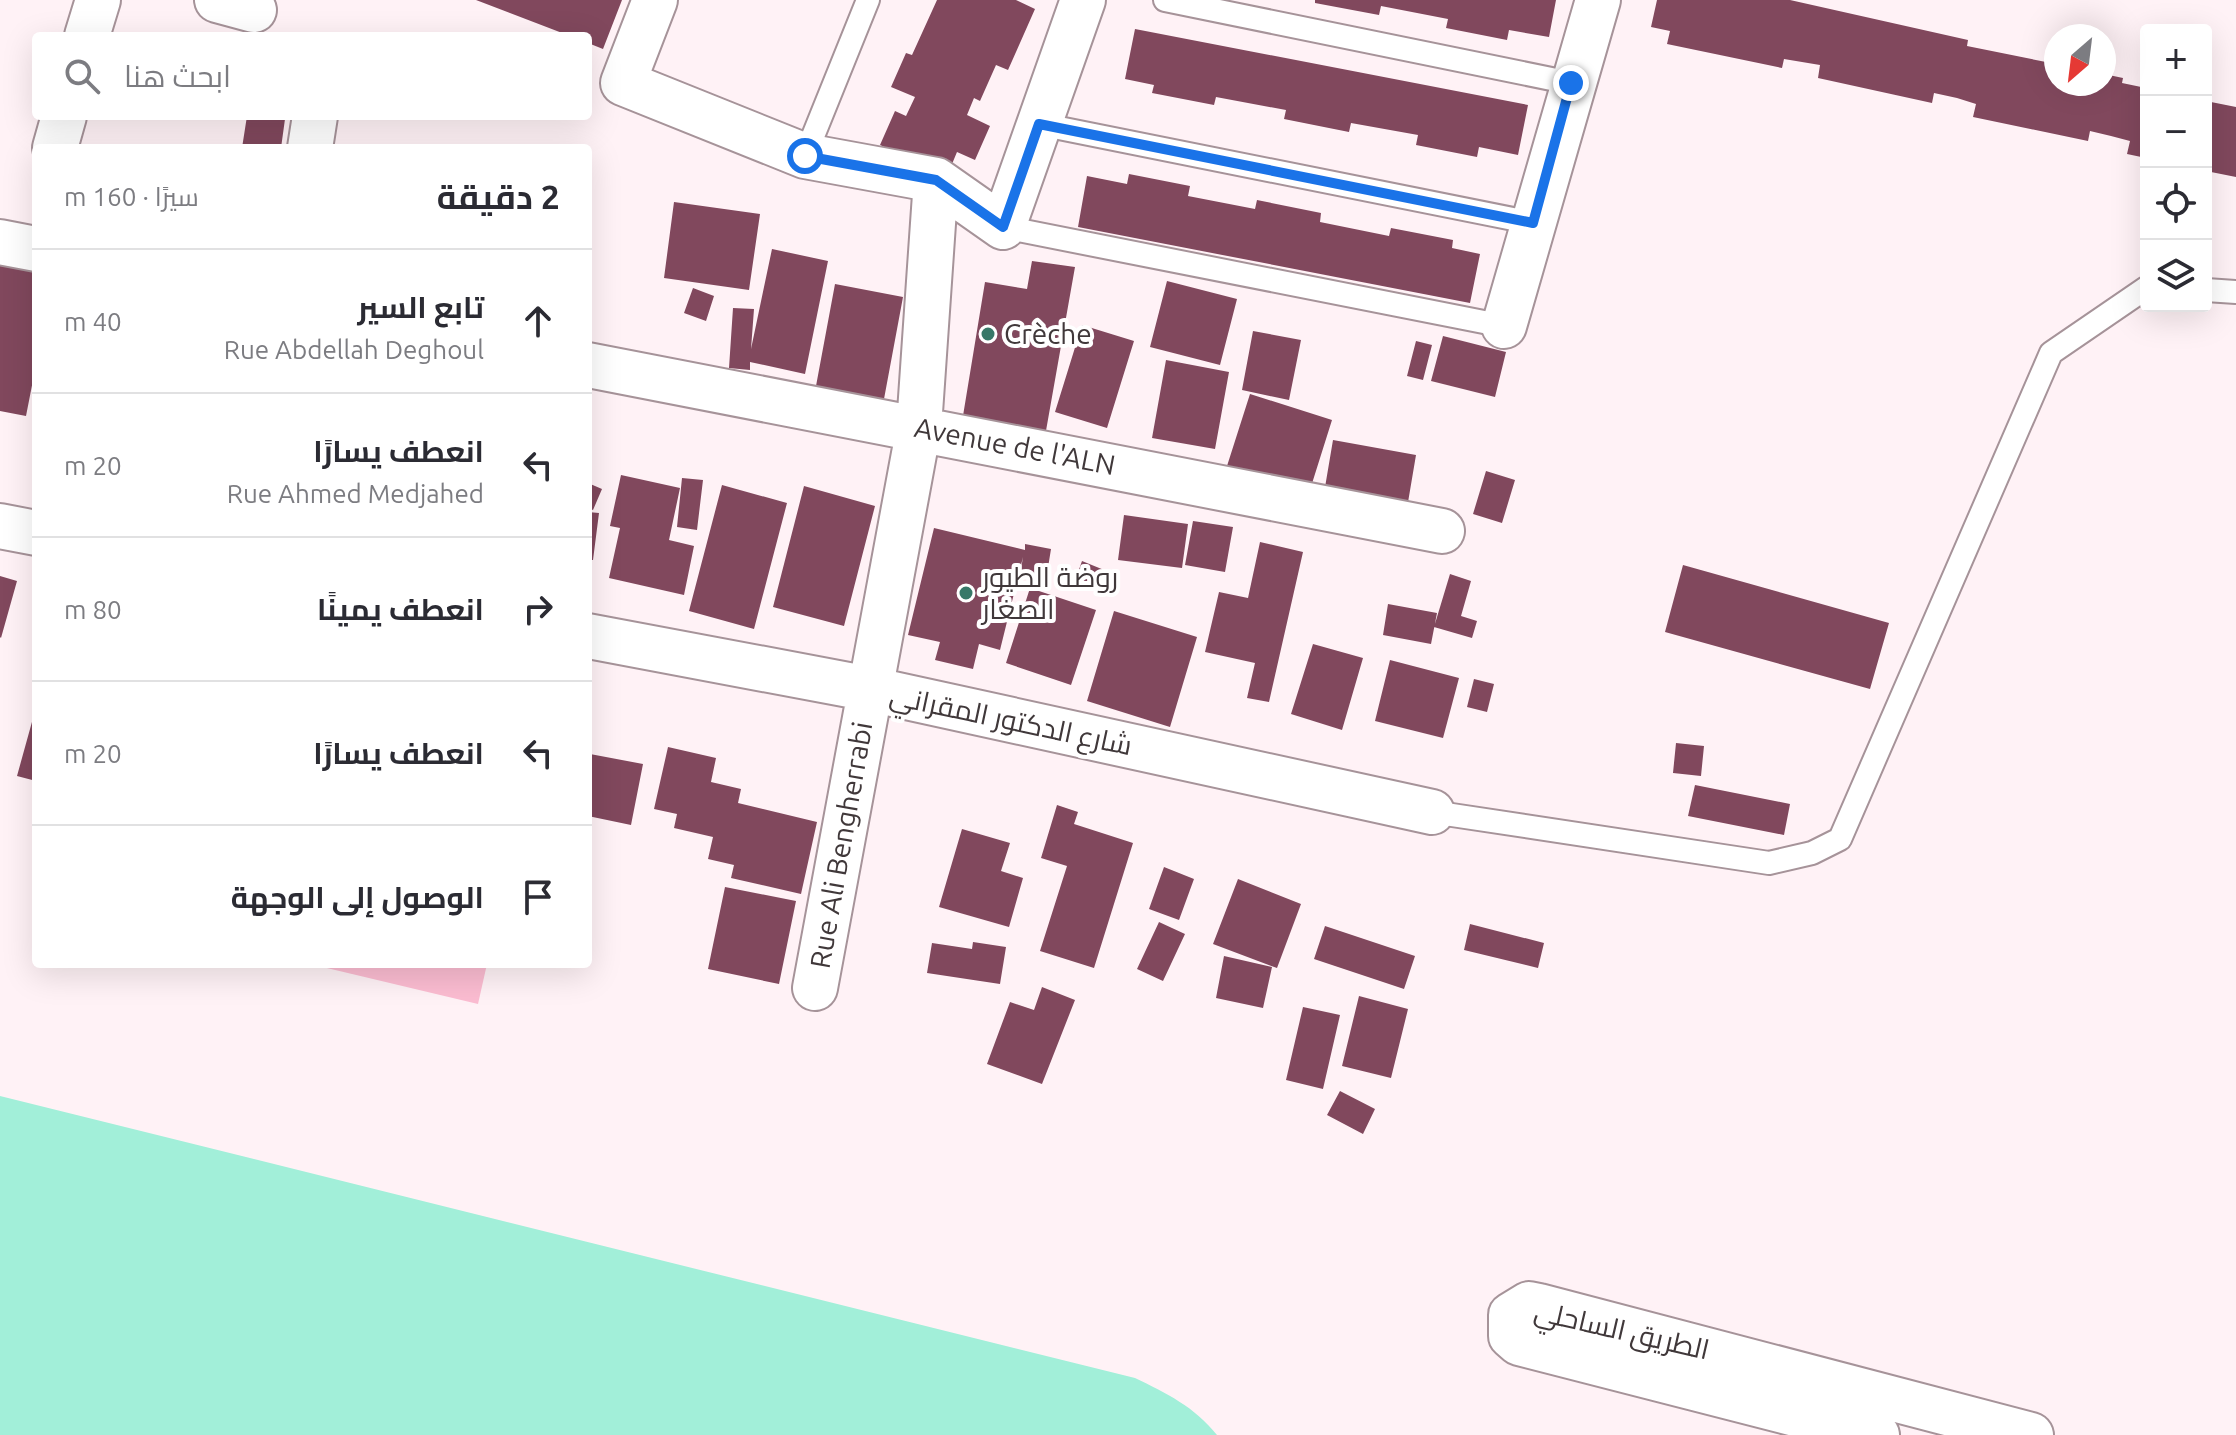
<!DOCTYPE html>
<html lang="ar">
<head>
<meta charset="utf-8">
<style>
	:root { --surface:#fff; --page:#f2f2f3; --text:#2b2b33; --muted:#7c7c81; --line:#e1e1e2 }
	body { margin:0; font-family:Ubuntu,Cairo,sans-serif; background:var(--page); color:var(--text); direction:rtl }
	.controls { position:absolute; right:24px; top:24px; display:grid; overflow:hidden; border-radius:8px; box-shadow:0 8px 32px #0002 }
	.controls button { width:72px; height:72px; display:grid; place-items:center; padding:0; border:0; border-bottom:2px solid var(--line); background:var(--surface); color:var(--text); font:40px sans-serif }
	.compass { position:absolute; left:2044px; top:24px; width:72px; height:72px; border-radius:50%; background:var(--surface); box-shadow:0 8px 32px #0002; rotate:208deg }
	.stop { position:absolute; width:24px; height:24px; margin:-18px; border:6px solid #1a73e8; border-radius:50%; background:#fff }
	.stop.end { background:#1a73e8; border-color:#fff; box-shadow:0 2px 8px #0008 }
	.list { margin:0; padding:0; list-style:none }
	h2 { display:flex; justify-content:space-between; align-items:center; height:104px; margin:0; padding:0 32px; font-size:34px }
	h2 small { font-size:26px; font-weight:400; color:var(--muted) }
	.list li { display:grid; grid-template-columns:52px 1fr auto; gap:24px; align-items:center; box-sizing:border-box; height:144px; padding:0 32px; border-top:2px solid var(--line) }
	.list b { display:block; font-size:30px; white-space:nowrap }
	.list p { margin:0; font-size:26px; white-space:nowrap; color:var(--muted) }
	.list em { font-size:26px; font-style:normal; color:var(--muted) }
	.icon { flex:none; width:44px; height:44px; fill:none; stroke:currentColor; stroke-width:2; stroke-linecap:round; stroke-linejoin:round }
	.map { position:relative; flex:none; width:2236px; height:1435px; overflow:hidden; direction:ltr }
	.search { position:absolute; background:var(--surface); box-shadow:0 8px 32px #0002; left:32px; top:32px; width:560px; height:88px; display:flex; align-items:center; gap:20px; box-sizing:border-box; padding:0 28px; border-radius:8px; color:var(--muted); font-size:30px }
	.panel { position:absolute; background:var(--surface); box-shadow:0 8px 32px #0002; left:32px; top:144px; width:560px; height:824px; border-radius:8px; direction:rtl }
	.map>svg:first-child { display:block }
	.green { fill:#fbbcd1 }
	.water { fill:#a2efd9 }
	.building { fill:#81485d }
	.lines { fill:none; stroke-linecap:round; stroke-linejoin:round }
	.service-casing { stroke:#a69399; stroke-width:26 }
	.minor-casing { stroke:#a69399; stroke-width:48 }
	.tertiary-casing { stroke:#a69399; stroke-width:48 }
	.service { stroke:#fff; stroke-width:22 }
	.minor { stroke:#fff; stroke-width:44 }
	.tertiary { stroke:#fff; stroke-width:44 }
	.route { stroke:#1a73e8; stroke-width:10 }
	.poi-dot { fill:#377868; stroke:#fff; stroke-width:3 }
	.labels { text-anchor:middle; stroke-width:8; stroke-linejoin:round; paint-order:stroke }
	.poi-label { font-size:28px; fill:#40383a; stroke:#fff; text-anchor:start }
	.street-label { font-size:28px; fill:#40383a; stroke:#fff }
</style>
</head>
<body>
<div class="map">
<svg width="2236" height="1435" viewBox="0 0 2236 1435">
	<rect width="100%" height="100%" fill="#fff2f6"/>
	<path class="green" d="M310,964H487L478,1004Z"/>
	<path class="water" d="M0,1096L1135,1378C1166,1393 1195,1407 1217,1435H0Z"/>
	<path class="building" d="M476,0H622L603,49L588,43V36H570Z
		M937,0H1016L1035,9L1008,70L996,65L980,101L974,98L967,115L990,126L975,160L957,152L947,176L880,145L895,111L906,116L915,97L891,87L906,53L912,55Z
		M1315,0H1556L1549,37L1509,30L1507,40L1446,28L1448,19L1381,6L1379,15L1315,3Z
		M1657,0H1790L1968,40L1967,46L2056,64V84H2104V74L2123,78L2122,83L2146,88V158L2127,154L2130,141L2111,136L2090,131L2088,141L1973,117L1976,104L1957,98L1934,93L1932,103L1818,78L1820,65L1784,59L1782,68L1667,44L1670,31L1651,27Z
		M1135,29L1528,105L1518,155L1479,147L1477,157L1416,145L1418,135L1351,123L1349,132L1284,119L1286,110L1216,97L1214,105L1152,93L1154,85L1125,79Z
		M2206,101L2236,107V177L2206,171Z
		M247,116L285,119L281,148H242Z
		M1129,174L1190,186L1188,196L1255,209L1257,200L1321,213L1320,222L1389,236L1391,228L1453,240L1452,248L1480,254L1470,303L1078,227L1087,176L1127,184Z
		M674,202L760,214L749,290L664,278Z
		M772,249L828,261L805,374L750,362V370L729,368L733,308L754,309L751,349Z
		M1032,261L1075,267L1044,442L961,428L985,282L1027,289Z
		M0,265L36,272V365L26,416L0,411Z
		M1167,281L1237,299L1220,365L1150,347Z
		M835,284L903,297L884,399L816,386Z
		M693,288L714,296L706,321L684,313Z
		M1082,325L1134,341L1107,428L1055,412Z
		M1253,331L1301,340L1289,400L1242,390Z
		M1443,336L1506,352L1495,397L1431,381Z
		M1416,341L1432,345L1423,380L1407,376Z
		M1166,360L1229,372L1215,449L1152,438Z
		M1250,394L1332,420L1309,493L1227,466Z
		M1333,440L1416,455L1405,520L1322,505Z
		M1486,471L1515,480L1502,523L1473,514Z
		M621,475L680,488L669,540L694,546L684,595L609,578L620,528L610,526Z
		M682,478L703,480L697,530L677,527Z
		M588,483L602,489L593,510L588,508Z
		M722,485L787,503L754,629L689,611Z
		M804,486L875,506L844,626L773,607Z
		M588,512L599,513L593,560H588Z
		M1124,515L1188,524L1182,568L1118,560Z
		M1193,521L1233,527L1225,572L1185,565Z
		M934,528L1025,550V544L1051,549L1046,580L1020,575L1023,557L1000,650L979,644L973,669L935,660L940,642L908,635Z
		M1260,542L1303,552L1269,702L1247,698L1255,663L1205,652L1219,592L1248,598Z
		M1082,561L1109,572L1102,591L1075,581Z
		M1683,565L1889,623L1870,689L1665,632Z
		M1450,574L1471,581L1461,616L1477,621L1472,638L1434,627Z
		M0,576L17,581L1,638L0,637Z
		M1030,588L1096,610L1071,685L1006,663Z
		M1388,604L1437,613L1431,644L1383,635Z
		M1114,611L1197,637L1170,727L1087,701Z
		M1313,644L1363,658L1342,730L1291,714Z
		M1390,660L1459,678L1443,738L1375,721Z
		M1474,679L1494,684L1487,712L1467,707Z
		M35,711H36V781L17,776Z
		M1676,743L1704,746L1701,776L1673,773Z
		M668,747L716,758L711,782L741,789L738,803L817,822L801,894L731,878L734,865L708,859L713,837L674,828L677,814L654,809Z
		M590,754L643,764L631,825L588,816Z
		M1695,785L1790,804L1784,835L1688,816Z
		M1057,805L1078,812L1074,824L1133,843L1094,968L1040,951L1067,866L1041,858Z
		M962,829L1010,843L1001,871L1023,878L1009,927L939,907Z
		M1164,867L1194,879L1179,920L1149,909Z
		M1238,879L1301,904L1277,968L1213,944Z
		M725,887L796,901L779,984L708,969Z
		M1159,922L1185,934L1163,981L1137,969Z
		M1470,924L1544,943L1538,968L1464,950Z
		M1325,926L1415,956L1404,989L1314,959Z
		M973,942L1006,947L1000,984L927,973L932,943L972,949Z
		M1224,956L1272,967L1263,1008L1216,998Z
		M1042,987L1075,1000L1042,1084L987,1064L1010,1002L1034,1010Z
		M1359,996L1408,1009L1391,1078L1342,1066Z
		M1303,1007L1340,1015L1323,1089L1286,1080Z
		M1340,1091L1375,1109L1363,1134L1327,1115Z"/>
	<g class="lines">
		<g class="service-casing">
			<path id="service" d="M1165,0L1571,83
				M1039,124L1533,223
				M805,156L868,0
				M1003,227L1504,326
				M2206,290L2236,292
				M1432,812L1769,863L1812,853L1840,839L2051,353L2146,288"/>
		</g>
		<g class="minor-casing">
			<path id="minor" d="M217,0L254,10
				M655,0L623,83L805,156L936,180L1003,227L1083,0
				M87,36L98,0
				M55,148L64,116
				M310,148L315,116
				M0,242L36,249
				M1504,326L1598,0
				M588,365L1442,531
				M0,526L36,533
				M588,636L870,689L1432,812
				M815,988L919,427L936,180"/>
		</g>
		<g class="tertiary-casing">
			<path id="tertiary" d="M1877,1435L1519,1343L1511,1336V1315L1529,1304L1539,1306L2031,1435"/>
		</g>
		<use href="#service" class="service"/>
		<use href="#minor" class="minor"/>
		<use href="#tertiary" class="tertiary"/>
	</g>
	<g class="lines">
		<path class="route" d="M805,156L936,180L1003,227L1039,124L1533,223L1571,83"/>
	</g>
	<g class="poi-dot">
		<circle cx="988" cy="334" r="8"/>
		<circle cx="966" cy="593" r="8"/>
	</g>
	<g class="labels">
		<g class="poi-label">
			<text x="1004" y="344">Crèche</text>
			<text x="982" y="587">روضة الطيور<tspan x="982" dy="32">الصغار</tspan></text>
		</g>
		<g class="street-label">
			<text transform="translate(1015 446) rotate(11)" y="10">Avenue de l'ALN</text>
			<text transform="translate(1011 720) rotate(12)" y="10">شارع الدكتور المقراني</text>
			<text transform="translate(841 845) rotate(-80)" y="10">Rue Ali Bengherrabi</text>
			<text transform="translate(1622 1330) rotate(13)" y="10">الطريق الساحلي</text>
		</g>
	</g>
</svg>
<div class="controls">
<button>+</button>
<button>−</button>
<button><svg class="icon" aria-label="locate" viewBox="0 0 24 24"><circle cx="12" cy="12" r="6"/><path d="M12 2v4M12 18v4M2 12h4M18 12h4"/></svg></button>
<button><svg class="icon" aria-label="layers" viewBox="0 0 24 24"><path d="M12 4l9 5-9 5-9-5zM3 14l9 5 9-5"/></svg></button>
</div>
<svg class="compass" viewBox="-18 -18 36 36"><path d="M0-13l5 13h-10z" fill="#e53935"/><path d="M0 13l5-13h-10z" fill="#7c7c81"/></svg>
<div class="stop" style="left:805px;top:156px"></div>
<div class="stop end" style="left:1571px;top:83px"></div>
<div class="search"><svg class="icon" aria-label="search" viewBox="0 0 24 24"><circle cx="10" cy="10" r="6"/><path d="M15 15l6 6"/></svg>ابحث هنا</div>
<section class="panel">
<h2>2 دقيقة<small>سيرًا · 160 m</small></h2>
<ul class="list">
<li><svg class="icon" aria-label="ahead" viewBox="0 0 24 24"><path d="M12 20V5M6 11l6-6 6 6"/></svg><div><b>تابع السير</b><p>Rue Abdellah Deghoul</p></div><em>40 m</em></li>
<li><svg class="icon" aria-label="left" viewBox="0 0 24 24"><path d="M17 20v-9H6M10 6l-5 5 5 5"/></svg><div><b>انعطف يسارًا</b><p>Rue Ahmed Medjahed</p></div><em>20 m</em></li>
<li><svg class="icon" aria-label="right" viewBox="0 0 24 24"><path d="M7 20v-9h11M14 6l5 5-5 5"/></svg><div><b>انعطف يمينًا</b></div><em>80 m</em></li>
<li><svg class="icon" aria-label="left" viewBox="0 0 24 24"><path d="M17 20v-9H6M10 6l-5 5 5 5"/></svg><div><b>انعطف يسارًا</b></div><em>20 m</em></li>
<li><svg class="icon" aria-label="arrive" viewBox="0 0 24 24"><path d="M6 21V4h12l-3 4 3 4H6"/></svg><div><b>الوصول إلى الوجهة</b></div></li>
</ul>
</section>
</div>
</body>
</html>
